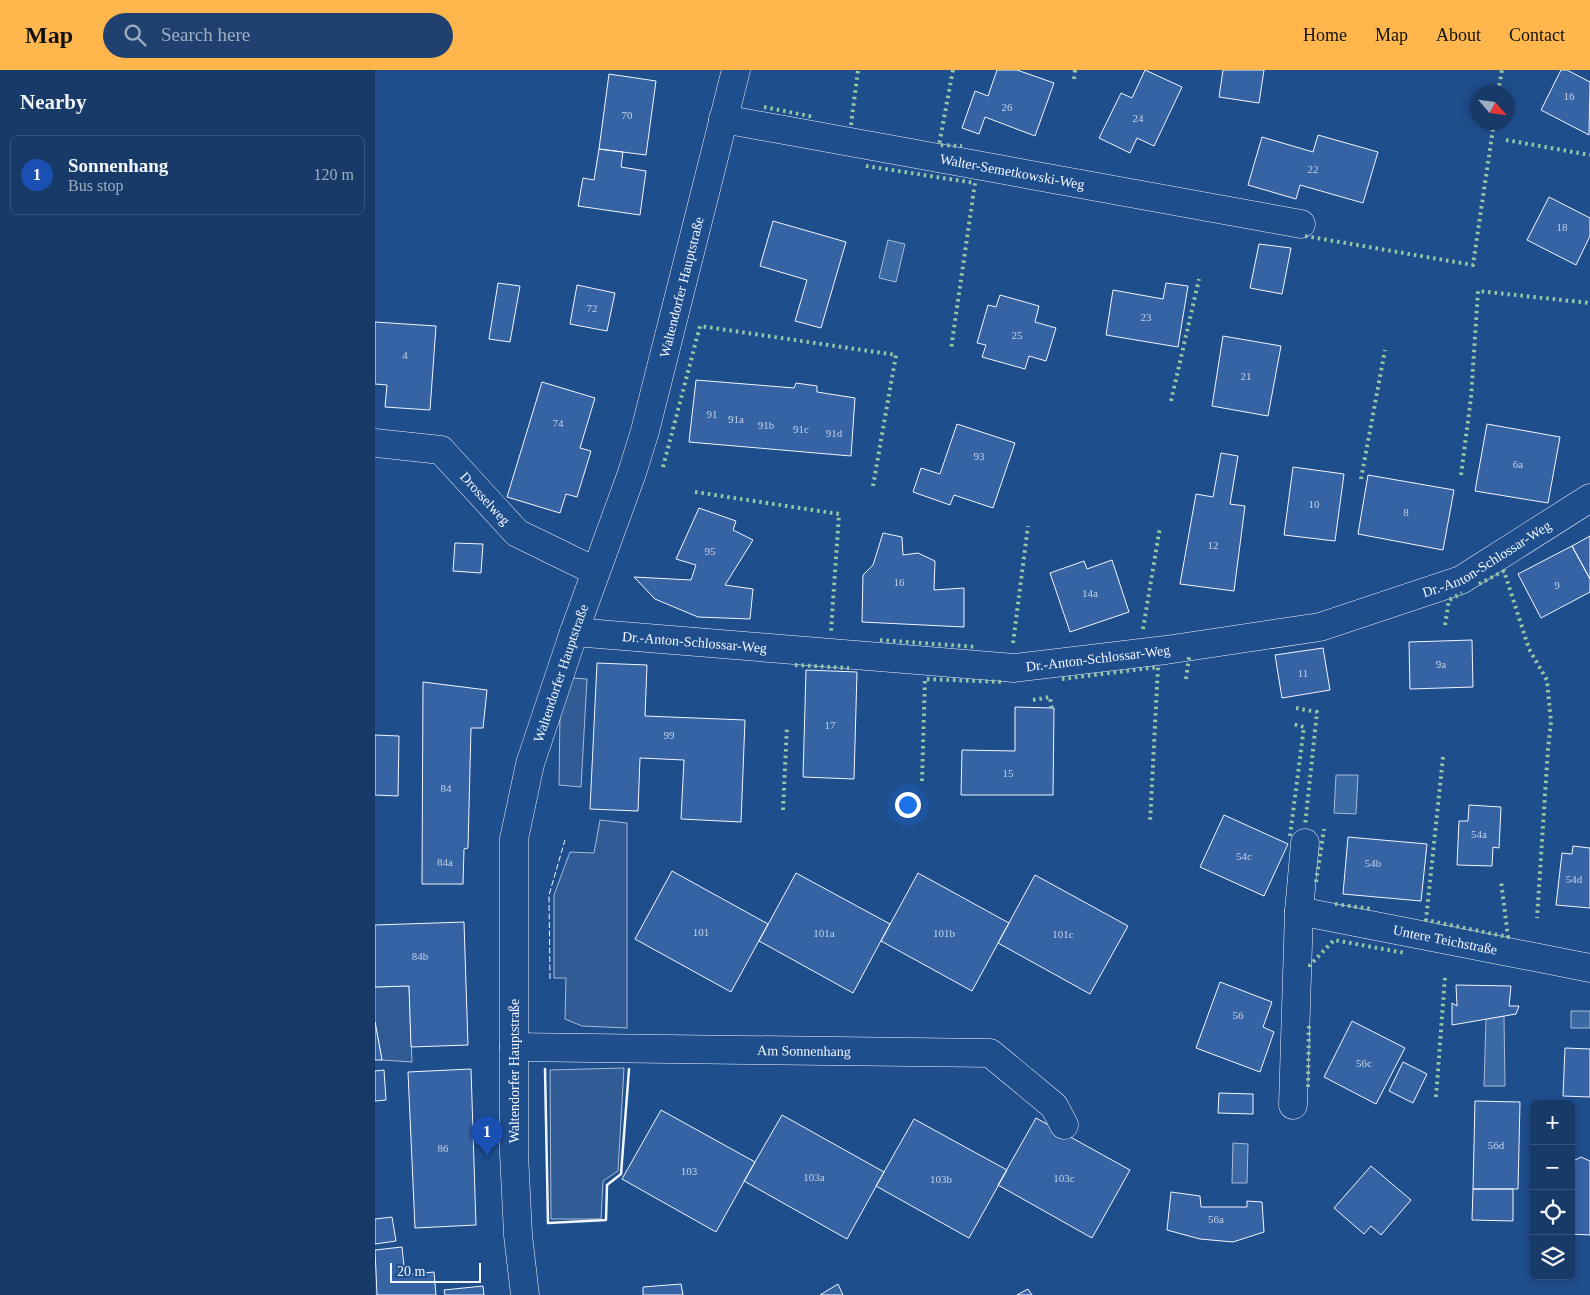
<!DOCTYPE html>
<html lang="en">
<head>
<meta charset="utf-8">
<style>
	:root { --surface:#173a69; --page:#20416f; --text:#f1f3f6; --muted:#9eadc0; --line:#36547d; --accent:#ffb74d }
	body { margin:0; font-family:Georgia,serif; background:var(--page); color:var(--text) }
	.controls { position:absolute; right:15px; bottom:15px; display:grid; overflow:hidden; border-radius:8px; box-shadow:0 2px 8px #0003 }
	.controls button { width:45px; height:45px; display:grid; place-items:center; padding:0; border:0; border-bottom:1px solid var(--line); background:var(--surface); color:var(--text); font:25px sans-serif }
	.compass { position:absolute; left:1095px; top:15px; width:45px; height:45px; border-radius:50%; background:var(--surface); box-shadow:0 2px 8px #0003; rotate:118deg }
	.scale { position:absolute; left:15px; bottom:12px; width:91px; box-sizing:border-box; padding-left:5px; border:2px solid #f2f6ff; border-top:0; font-size:14px; line-height:18px; white-space:nowrap; color:#f2f6ff; -webkit-text-stroke:4px #1f4e8c; paint-order:stroke }
	.you { position:absolute; left:532px; top:734px; width:18px; height:18px; margin:-12px; border:4px solid #fff; border-radius:50%; background:#1a73e8; box-shadow:0 0 0 8px #1a73e833 }
	.badge { display:grid; place-items:center; width:32px; height:32px; border-radius:50%; background:var(--accent); color:#fff; font-size:16px; font-weight:700 }
	.pin { position:absolute; translate:-50% -41px; filter:drop-shadow(0 1px 2px #0008) }
	.pin::after { content:''; position:absolute; top:26px; width:18px; height:15px; background:inherit; clip-path:polygon(0 0,100% 0,50% 100%) }
	.list { margin:0; padding:0; list-style:none }
	h2 { display:flex; justify-content:space-between; align-items:center; height:65px; margin:0; padding:0 20px; font-size:21px }
	h2 small { font-size:16px; font-weight:400; color:var(--muted) }
	.list li { display:grid; grid-template-columns:32px 1fr auto; gap:15px; align-items:center; box-sizing:border-box; height:80px; margin:0 10px 10px; padding:0 10px; border:1px solid var(--line); border-radius:8px }
	.list b { display:block; font-size:19px; white-space:nowrap }
	.list p { margin:0; font-size:16px; white-space:nowrap; color:var(--muted) }
	.list em { font-size:16px; font-style:normal; color:var(--muted) }
	.icon { flex:none; width:28px; height:28px; fill:none; stroke:currentColor; stroke-width:2; stroke-linecap:round; stroke-linejoin:round }
	.map { position:relative; flex:none; width:1215px; height:1225px; overflow:hidden }
	header { display:flex; align-items:center; gap:30px; box-sizing:border-box; height:70px; padding:0 25px; background:var(--accent); color:#111 }
	header strong { font-size:24px }
	nav { display:flex; gap:28px; margin-inline-start:auto; font-size:18px }
	.search { width:350px; height:45px; background:var(--page); display:flex; align-items:center; gap:12px; box-sizing:border-box; padding:0 18px; border-radius:28px; color:var(--muted); font-size:19px }
	main { display:flex }
	aside { flex:1; background:var(--surface) }
	.map>svg:first-child { display:block }
	.parking { fill:#305b95; stroke:#a8bbd7 }
	.water { fill:#3b69a3; stroke:#a8bbd7 }
	.building { fill:#3563a3; stroke:#f2f6ff }
	.lines { fill:none; stroke-linecap:round; stroke-linejoin:round }
	.minor-casing { stroke:#f2f6ff; stroke-width:29 }
	.major-casing { stroke:#f2f6ff; stroke-width:29 }
	.minor { stroke:#1f4e8c; stroke-width:28 }
	.major { stroke:#1f4e8c; stroke-width:28 }
	.hedge { stroke:#97c8a6; stroke-width:4; stroke-dasharray:2.5 4; stroke-linecap:butt }
	.fence { stroke:#f2f6ff; stroke-width:1; stroke-dasharray:6 2.5; stroke-linecap:butt }
	.wall { stroke:#f2f6ff; stroke-width:2.5 }
	.labels { text-anchor:middle; stroke-width:4; stroke-linejoin:round; paint-order:stroke }
	.number-label { font-size:11px; fill:#c3d1e8 }
	.street-label { font-size:14px; fill:#f2f6ff; stroke:#1f4e8c }
</style>
</head>
<body>
<header>
<strong>Map</strong>
<div class="search"><svg class="icon" aria-label="search" viewBox="0 0 24 24"><circle cx="10" cy="10" r="6"/><path d="M15 15l6 6"/></svg>Search here</div>
<nav><a>Home</a><a>Map</a><a>About</a><a>Contact</a></nav>
</header>
<main>
<aside>
<h2>Nearby<small></small></h2>
<ul class="list">
<li><span class="badge" style="background:#1a4fb4">1</span><div><b>Sonnenhang</b><p>Bus stop</p></div><em>120 m</em></li>
</ul>
</aside>
<div class="map">
<svg width="1215" height="1225" viewBox="0 0 1215 1225">
	<rect width="100%" height="100%" fill="#1f4e8c"/>
	<path class="parking" d="M198,608L212,609L206,717L184,715L185,642Z
		M225,750L252,753V958L207,956L190,949L191,908H179V825L195,782L219,783Z
		M34,916L37,992L7,990L0,952V917Z
		M249,998L243,1101L228,1111L226,1149H176L175,1000Z"/>
	<path class="water" d="M513,170L530,174L521,212L504,208Z
		M961,705H983L981,744L959,743Z
		M1196,941H1215V958H1196Z
		M1129,946L1130,1016H1109L1111,949Z
		M858,1073L873,1074L872,1113H857Z"/>
	<path class="building" d="M622,0H642L679,13L660,66L610,47L604,64L587,58L600,21L613,26Z
		M770,0L807,17L779,76L762,68L755,83L724,68L746,23L757,28Z
		M848,0H889L884,33L844,27Z
		M1186,0H1192L1215,12L1214,65L1166,40Z
		M234,4L281,11L271,85L224,79Z
		M943,65L1003,82L988,133L925,115L921,129L873,115L887,67L938,82Z
		M224,79L248,82L246,97L271,101L265,145L203,136L208,108L219,110Z
		M1174,127L1215,148V166L1201,195L1152,170Z
		M398,151L471,172L446,258L420,251L432,210L385,196Z
		M884,174L916,178L907,224L875,218Z
		M123,213L145,216L135,272L114,269Z
		M791,213L813,216L803,277L731,265L738,220L788,229Z
		M202,215L240,223L232,261L195,254Z
		M625,225L664,236L660,252L681,258L671,291L654,286L650,299L607,287L611,275L602,273L613,235L621,237Z
		M0,252L61,256L55,340L10,337L12,315L0,314Z
		M848,266L906,276L893,346L837,336Z
		M321,310L419,318L421,313L442,316V322L480,328L476,386L314,372Z
		M167,312L220,328L205,378L216,381L202,427L191,424L185,443L132,427Z
		M582,354L640,373L618,438L579,425L575,435L538,422L546,398L565,404Z
		M1112,354L1185,367L1173,433L1100,421Z
		M846,383L863,386L855,434L870,436L859,521L805,514L821,424L838,427Z
		M918,397L969,404L960,471L909,465Z
		M993,405L1079,420L1068,480L983,464Z
		M324,438L361,451L358,460L378,470L350,515L378,519L375,549L323,547L280,529L259,507L316,510L321,495L301,489Z
		M508,463L527,467L528,485L543,483L560,491L559,520L589,518V557L487,552L488,505L498,495Z
		M1215,466V509L1197,476Z
		M80,473L108,474L106,503L78,501Z
		M1197,476L1215,509V522L1166,548L1143,504Z
		M737,490L754,542L695,562L675,503L709,491L712,499Z
		M1097,570L1098,617L1035,619L1034,572Z
		M948,578L955,620L907,628L900,585Z
		M222,593L272,595L270,646L370,650L366,752L306,749L309,690L265,688L263,741L215,739Z
		M431,600L482,602L479,709L428,707Z
		M48,612L112,620L108,658H96L93,778L89,779L88,814H47Z
		M640,637L679,638L678,725H586L587,680L640,681Z
		M0,665L24,666L23,726L0,725Z
		M1094,735L1126,737L1124,778L1118,777L1117,796L1082,795L1084,751H1093Z
		M849,745L913,774L889,826L825,797Z
		M973,767L1052,774L1046,831L968,824Z
		M1198,776L1215,778V838L1181,835L1187,783L1197,784Z
		M297,801L393,854L356,922L260,869Z
		M421,803L515,854L478,923L384,871Z
		M543,803L634,853L597,921L506,871Z
		M660,805L753,856L715,924L623,873Z
		M89,852L93,975L36,977L34,916L0,917V855Z
		M845,912L897,932L888,957L899,962L885,1002L821,978Z
		M1081,915L1136,916L1134,936H1144L1141,944L1077,955V933L1082,936Z
		M977,951L1030,978L1001,1034L949,1007Z
		M0,952L7,990H0Z
		M1190,978L1215,979V1027L1188,1026Z
		M1028,992L1052,1004L1038,1033L1014,1021Z
		M96,999L101,1155L40,1158L33,1002Z
		M9,1000L11,1030L0,1031V1001Z
		M844,1023L878,1024V1044L843,1043Z
		M1100,1031L1145,1032L1143,1119H1098Z
		M286,1040L380,1092L341,1162L247,1109Z
		M407,1045L509,1102L472,1169L369,1111Z
		M661,1048L755,1100L717,1168L623,1115Z
		M539,1049L632,1100L594,1168L501,1116Z
		M1206,1087L1215,1091V1165L1196,1164V1092Z
		M996,1096L1036,1130L1006,1165L996,1156L989,1164L959,1138Z
		M1098,1119H1138V1151L1097,1150Z
		M796,1122L825,1126L826,1137H872V1131L887,1132L889,1162L858,1172L825,1169L792,1160Z
		M17,1147L21,1171L0,1174V1149Z
		M27,1177L30,1205L59,1202L61,1225H2L0,1180Z
		M306,1214L308,1225H268V1217Z
		M463,1214L468,1225H445Z
		M108,1216L109,1225H70L69,1220Z
		M653,1219L657,1225H642Z"/>
	<g class="lines">
		<g class="minor-casing">
			<g id="minor">
				<path id="s1" d="M348,49L926,154"/>
				<path id="s2" d="M0,373L66,380L142,463L220,501"/>
				<path id="s3" d="M199,562L639,598L791,580L945,557L1086,510L1215,428"/>
				<path id="s4" d="M924,841L1215,898"/>
				<path id="s5" d="M139,977L615,983L679,1036L689,1055"/>
				<path d="M918,1035L924,841L930,773"/>
			</g>
		</g>
		<g class="major-casing">
			<g id="major">
				<path id="s6" d="M150,1225L143,1165L139,1083V769L155,694L199,562L257,403L270,361L361,0"/>
			</g>
		</g>
		<use href="#minor" class="minor"/>
		<use href="#major" class="major"/>
		<path class="hedge" d="M578,0L564,75L587,76
			M699,9L700,0
			M1123,22L1127,0
			M389,37L439,47
			M476,55L483,0
			M1131,70L1215,85
			M491,96L600,113L576,279
			M930,166L1098,195L1119,52
			M796,331L824,209
			M288,397L325,256L521,285L498,416
			M1086,405L1096,328L1103,221L1215,233
			M986,409L1010,280
			M320,422L464,444L456,561
			M1104,514L1129,501L1154,579L1172,610L1176,652L1173,679L1162,848
			M1070,555L1074,530L1087,523
			M768,559L785,457
			M505,570L602,577
			M638,573L653,456
			M420,595L474,598
			M687,609L783,597L775,753
			M811,609L814,587H816
			M658,630L675,627L677,641
			M921,638L942,642L930,756
			M1068,687L1051,850L1133,867L1126,811
			M547,711L550,609L628,612
			M408,740L412,656
			M915,766L929,657L918,654
			M941,812L949,759
			M960,834L997,839
			M935,897V895L959,870L1030,883
			M933,1017L934,952
			M1061,1027L1070,907"/>
		<path class="fence" d="M175,909L174,825L190,770"/>
		<path class="wall" d="M170,999L173,1153L231,1150L232,1115L246,1104L254,999"/>
	</g>
	<g class="labels">
		<g class="number-label">
			<text x="1194" y="30">16</text>
			<text x="632" y="41">26</text>
			<text x="252" y="49">70</text>
			<text x="763" y="52">24</text>
			<text x="938" y="103">22</text>
			<text x="1187" y="161">18</text>
			<text x="217" y="242">72</text>
			<text x="771" y="251">23</text>
			<text x="642" y="269">25</text>
			<text x="30" y="289">4</text>
			<text x="871" y="310">21</text>
			<text x="337" y="348">91</text>
			<text x="361" y="353">91a</text>
			<text x="183" y="357">74</text>
			<text x="391" y="359">91b</text>
			<text x="426" y="363">91c</text>
			<text x="459" y="367">91d</text>
			<text x="604" y="390">93</text>
			<text x="1143" y="398">6a</text>
			<text x="939" y="438">10</text>
			<text x="1031" y="446">8</text>
			<text x="838" y="479">12</text>
			<text x="335" y="485">95</text>
			<text x="524" y="516">16</text>
			<text x="1182" y="519">9</text>
			<text x="715" y="527">14a</text>
			<text x="1066" y="598">9a</text>
			<text x="928" y="607">11</text>
			<text x="455" y="659">17</text>
			<text x="294" y="669">99</text>
			<text x="633" y="707">15</text>
			<text x="71" y="722">84</text>
			<text x="1104" y="768">54a</text>
			<text x="869" y="790">54c</text>
			<text x="70" y="796">84a</text>
			<text x="998" y="797">54b</text>
			<text x="1199" y="813">54d</text>
			<text x="326" y="866">101</text>
			<text x="449" y="867">101a</text>
			<text x="569" y="867">101b</text>
			<text x="688" y="868">101c</text>
			<text x="45" y="890">84b</text>
			<text x="863" y="949">56</text>
			<text x="989" y="997">56c</text>
			<text x="1121" y="1079">56d</text>
			<text x="68" y="1082">86</text>
			<text x="314" y="1105">103</text>
			<text x="439" y="1111">103a</text>
			<text x="689" y="1112">103c</text>
			<text x="566" y="1113">103b</text>
			<text x="841" y="1153">56a</text>
		</g>
		<g class="street-label">
			<text dy="5" stroke="none"><textPath href="#s1" startOffset="294">Walter-Semetkowski-Weg</textPath></text>
			<text dy="5" stroke="none"><textPath href="#s6" startOffset="1034">Waltendorfer Hauptstraße</textPath></text>
			<text dy="5" stroke="none"><textPath href="#s2" startOffset="132">Drosselweg</textPath></text>
			<text dy="5" stroke="none"><textPath href="#s3" startOffset="931">Dr.-Anton-Schlossar-Weg</textPath></text>
			<text dy="5" stroke="none"><textPath href="#s3" startOffset="121">Dr.-Anton-Schlossar-Weg</textPath></text>
			<text dy="5" stroke="none"><textPath href="#s3" startOffset="526">Dr.-Anton-Schlossar-Weg</textPath></text>
			<text dy="5" stroke="none"><textPath href="#s6" startOffset="629">Waltendorfer Hauptstraße</textPath></text>
			<text dy="5" stroke="none"><textPath href="#s4" startOffset="149">Untere Teichstraße</textPath></text>
			<text dy="5" stroke="none"><textPath href="#s5" startOffset="290">Am Sonnenhang</textPath></text>
			<text transform="translate(139 1001) rotate(-90)" y="5">Waltendorfer Hauptstraße</text>
		</g>
	</g>
</svg>
<div class="controls">
<button>+</button>
<button>−</button>
<button><svg class="icon" aria-label="locate" viewBox="0 0 24 24"><circle cx="12" cy="12" r="6"/><path d="M12 2v4M12 18v4M2 12h4M18 12h4"/></svg></button>
<button><svg class="icon" aria-label="layers" viewBox="0 0 24 24"><path d="M12 4l9 5-9 5-9-5zM3 14l9 5 9-5"/></svg></button>
</div>
<svg class="compass" viewBox="-18 -18 36 36"><path d="M0-13l5 13h-10z" fill="#e53935"/><path d="M0 13l5-13h-10z" fill="#9eadc0"/></svg>
<div class="scale">20 m</div>
<div class="you"></div>
<div class="pin badge" style="left:112px;top:1087px;background:#1a4fb4">1</div>
</div>
</main>
</body>
</html>
